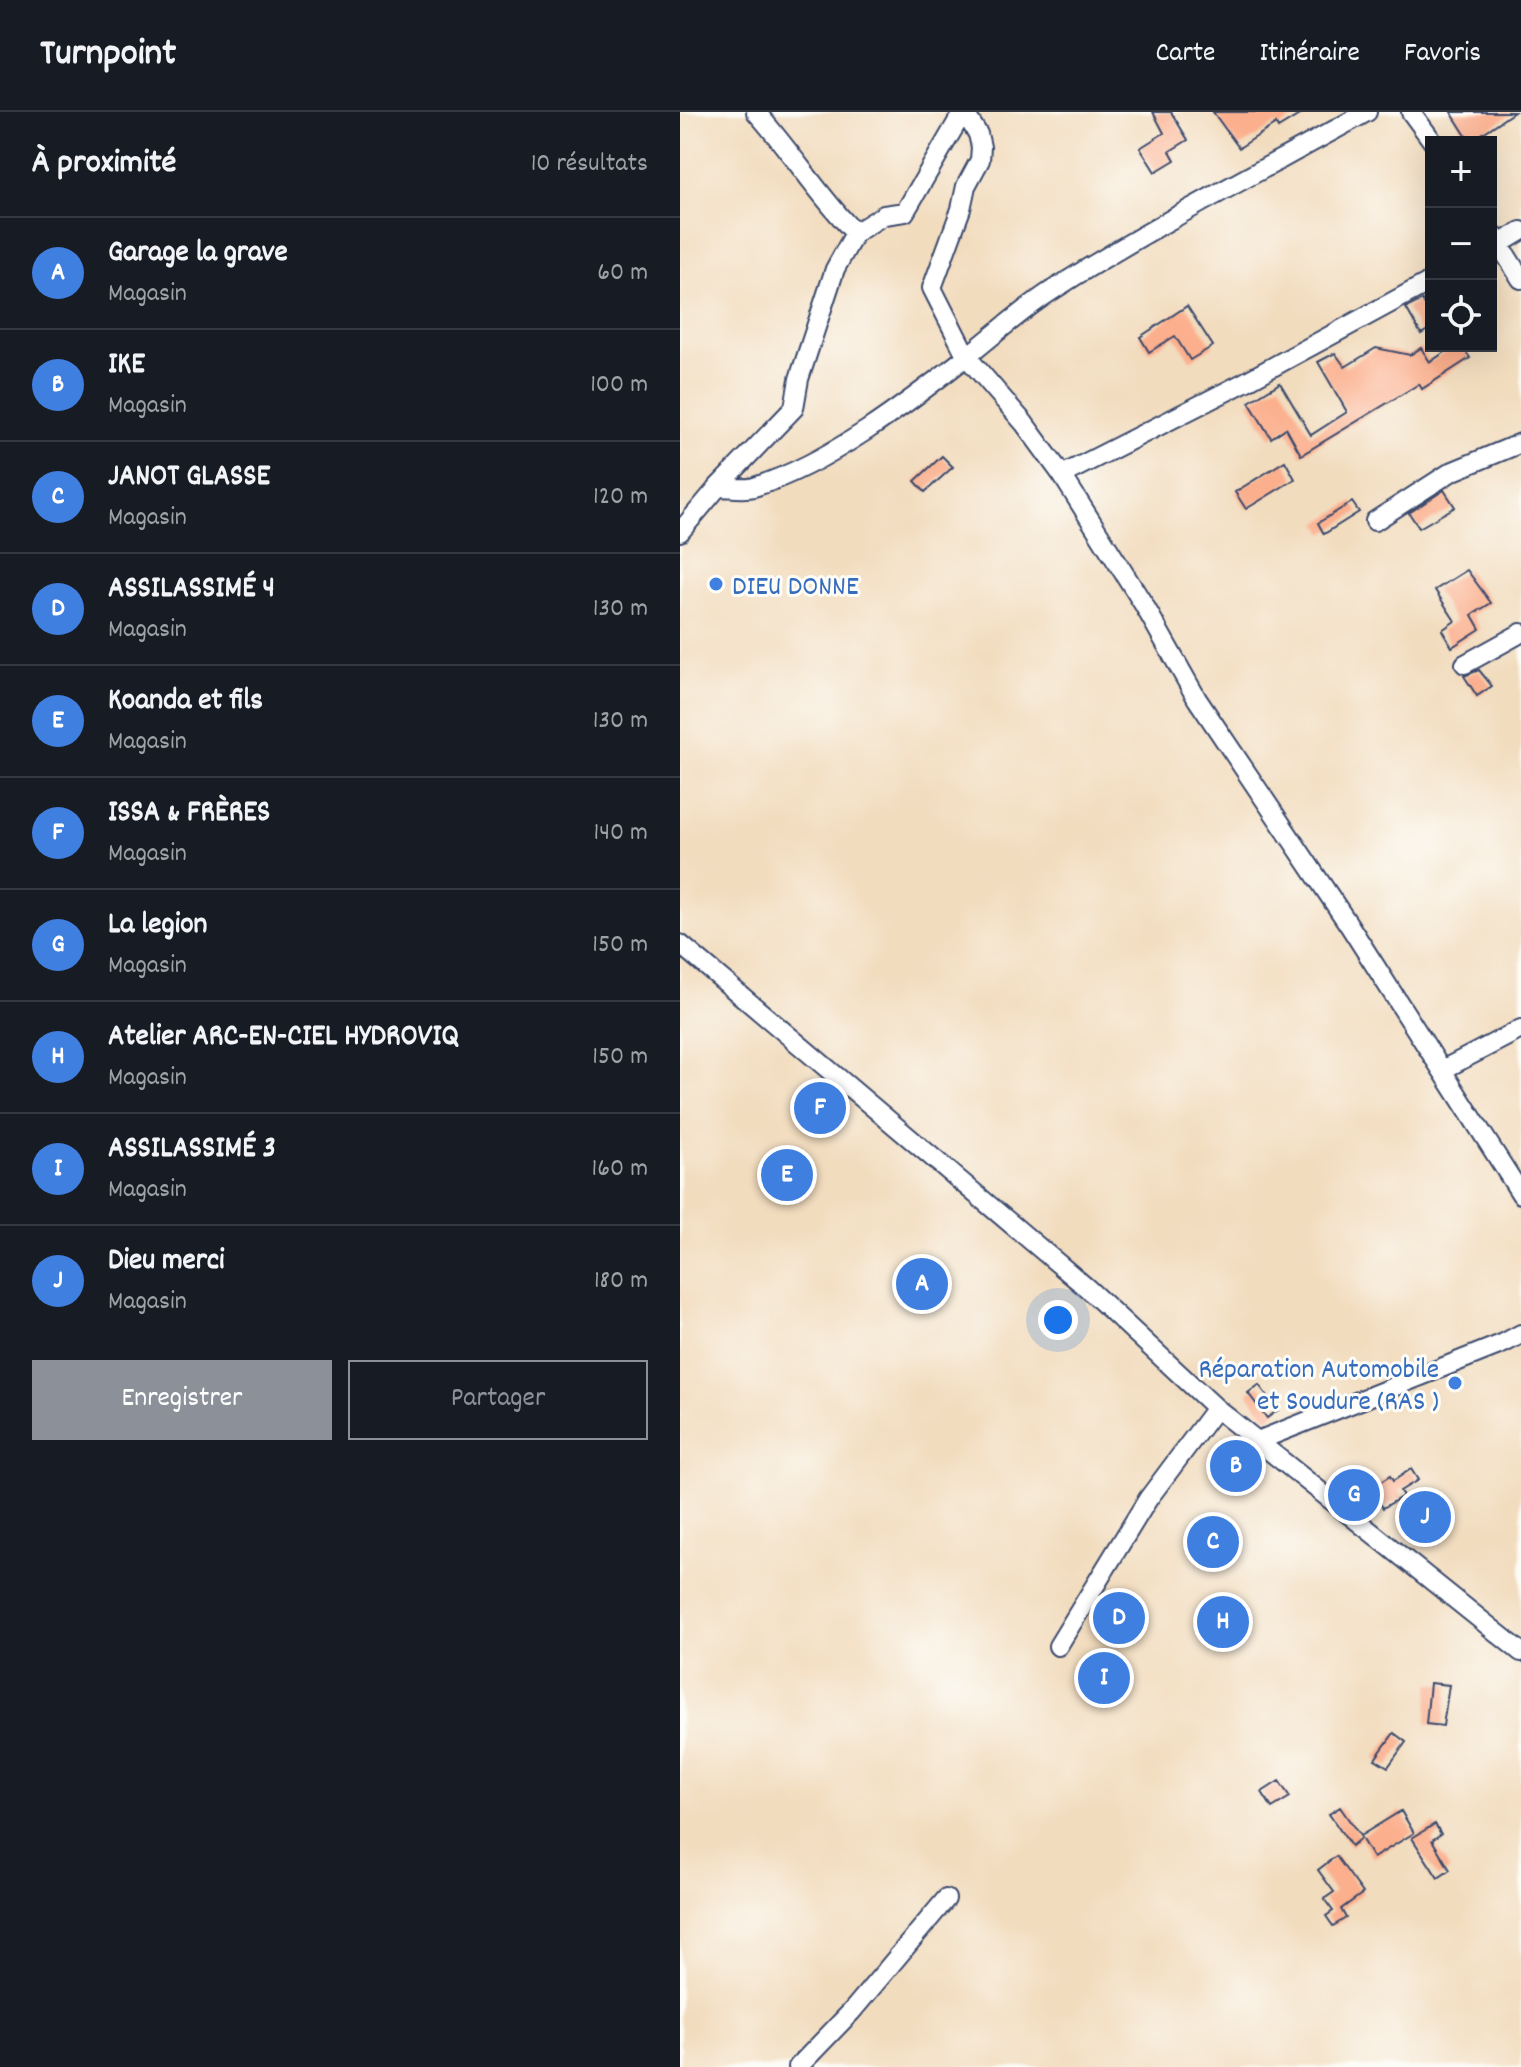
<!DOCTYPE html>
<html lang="fr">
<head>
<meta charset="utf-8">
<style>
	:root { --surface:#171b24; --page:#20242c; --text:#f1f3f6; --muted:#9ea1a6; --line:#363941; --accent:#8c9099 }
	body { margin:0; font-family:Dekko,sans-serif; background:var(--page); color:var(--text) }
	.controls { position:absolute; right:24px; top:24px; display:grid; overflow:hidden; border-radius:0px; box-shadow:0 8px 32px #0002 }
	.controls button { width:72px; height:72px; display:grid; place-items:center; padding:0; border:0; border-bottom:2px solid var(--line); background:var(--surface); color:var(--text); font:40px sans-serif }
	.you { position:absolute; left:378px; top:1208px; width:28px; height:28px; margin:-20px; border:6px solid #fff; border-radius:50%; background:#1a73e8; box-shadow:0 0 0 12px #1a73e833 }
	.badge { display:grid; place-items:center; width:52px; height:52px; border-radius:50%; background:var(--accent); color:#fff; font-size:26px; font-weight:700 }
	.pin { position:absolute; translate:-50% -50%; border:4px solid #fff; box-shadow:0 2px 8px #0006 }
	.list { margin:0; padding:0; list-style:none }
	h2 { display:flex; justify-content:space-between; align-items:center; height:104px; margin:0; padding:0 32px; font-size:34px }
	h2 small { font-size:26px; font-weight:400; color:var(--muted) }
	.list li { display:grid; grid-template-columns:52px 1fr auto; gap:24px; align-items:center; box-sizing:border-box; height:112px; padding:0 32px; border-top:2px solid var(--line) }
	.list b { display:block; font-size:30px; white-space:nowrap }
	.list p { margin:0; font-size:26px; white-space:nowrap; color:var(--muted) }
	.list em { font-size:26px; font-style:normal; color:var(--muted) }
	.actions { display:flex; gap:16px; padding:24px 32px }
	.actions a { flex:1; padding:18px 0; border:2px solid var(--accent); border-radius:0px; text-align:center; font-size:28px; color:var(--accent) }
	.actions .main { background:var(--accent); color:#fff }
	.icon { flex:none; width:44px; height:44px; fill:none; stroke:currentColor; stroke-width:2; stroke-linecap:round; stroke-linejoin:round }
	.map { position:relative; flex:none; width:841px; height:1955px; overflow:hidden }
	header { display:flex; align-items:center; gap:48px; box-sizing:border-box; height:112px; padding:0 40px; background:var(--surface); border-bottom:2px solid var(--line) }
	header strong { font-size:38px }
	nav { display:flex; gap:44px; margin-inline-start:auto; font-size:28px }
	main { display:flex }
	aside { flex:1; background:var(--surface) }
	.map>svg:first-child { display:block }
	.building { fill:#fbaf8d }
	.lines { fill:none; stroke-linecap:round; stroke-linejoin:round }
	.minor-casing { stroke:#3b496c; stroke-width:22 }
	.minor { stroke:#fff; stroke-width:18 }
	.shop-dot { fill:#3f7fe0; stroke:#fdfcf7; stroke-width:3 }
	.labels { text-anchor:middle; stroke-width:6; stroke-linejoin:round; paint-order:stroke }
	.shop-label { font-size:28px; fill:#366cbe; stroke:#fdfcf7; text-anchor:start }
</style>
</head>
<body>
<header>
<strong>Turnpoint</strong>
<nav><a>Carte</a><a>Itinéraire</a><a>Favoris</a></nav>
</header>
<main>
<aside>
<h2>À proximité<small>10 résultats</small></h2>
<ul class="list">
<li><span class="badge" style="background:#3f7fe0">A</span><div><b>Garage la grave</b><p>Magasin</p></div><em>60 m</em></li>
<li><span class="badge" style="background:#3f7fe0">B</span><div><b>IKE</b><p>Magasin</p></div><em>100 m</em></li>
<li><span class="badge" style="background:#3f7fe0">C</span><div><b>JANOT GLASSE</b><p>Magasin</p></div><em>120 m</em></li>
<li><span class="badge" style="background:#3f7fe0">D</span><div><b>ASSILASSIMÉ 4</b><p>Magasin</p></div><em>130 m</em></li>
<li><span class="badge" style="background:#3f7fe0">E</span><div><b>Koanda et fils</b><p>Magasin</p></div><em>130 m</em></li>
<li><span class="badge" style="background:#3f7fe0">F</span><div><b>ISSA &amp; FRÈRES</b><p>Magasin</p></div><em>140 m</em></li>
<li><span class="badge" style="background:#3f7fe0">G</span><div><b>La legion</b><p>Magasin</p></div><em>150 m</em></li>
<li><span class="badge" style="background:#3f7fe0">H</span><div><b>Atelier ARC-EN-CIEL HYDROVIQ</b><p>Magasin</p></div><em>150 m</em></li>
<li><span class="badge" style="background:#3f7fe0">I</span><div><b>ASSILASSIMÉ 3</b><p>Magasin</p></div><em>160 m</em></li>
<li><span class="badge" style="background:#3f7fe0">J</span><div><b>Dieu merci</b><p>Magasin</p></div><em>180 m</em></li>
</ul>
<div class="actions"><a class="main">Enregistrer</a><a>Partager</a></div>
</aside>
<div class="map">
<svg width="841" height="1955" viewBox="0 0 841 1955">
	<rect width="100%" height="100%" fill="#fdfcf7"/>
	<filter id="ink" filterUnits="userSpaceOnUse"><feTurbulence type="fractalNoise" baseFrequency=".0125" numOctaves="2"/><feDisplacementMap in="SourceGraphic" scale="16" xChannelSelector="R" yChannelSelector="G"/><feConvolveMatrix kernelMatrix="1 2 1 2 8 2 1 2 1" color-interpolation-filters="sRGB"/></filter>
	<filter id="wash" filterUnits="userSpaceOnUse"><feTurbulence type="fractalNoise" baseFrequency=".006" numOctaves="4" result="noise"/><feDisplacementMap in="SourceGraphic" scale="32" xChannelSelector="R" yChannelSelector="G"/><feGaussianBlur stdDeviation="1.8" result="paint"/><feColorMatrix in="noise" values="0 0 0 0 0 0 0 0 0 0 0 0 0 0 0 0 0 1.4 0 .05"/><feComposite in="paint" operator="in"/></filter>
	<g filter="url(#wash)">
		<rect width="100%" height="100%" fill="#f2dcbe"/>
		<g id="blocks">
			<path class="building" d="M473,0H491L508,28L490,39L495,48L475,60L460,36L484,21Z
				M533,0H624L598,16L596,12L559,36Z
				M771,0H834L790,30Z
				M742,188L744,192L751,188V216L741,222L726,196Z
				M507,194L533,234L510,248L495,224L469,240L460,225Z
				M774,234H782L790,246L742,277L739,272L621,343L606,316L591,326L569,290L600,271L631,323L667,300L638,250L655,241L665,255L696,236L730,243L741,236L750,250Z
				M262,344L273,355L245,380L235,369Z
				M605,349L615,367L566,397L555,380Z
				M764,378L775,395L739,416L729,401Z
				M672,390L679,400L644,422L638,411Z
				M787,458L811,491L792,503L800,517L772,535L762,518L775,509L755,478Z
				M799,558L812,574L797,584L784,564Z
				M579,1273L598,1298L587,1306L568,1281Z
				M731,1357L738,1368L720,1379L723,1384L703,1396L690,1377L710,1364L713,1369Z
				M750,1571L769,1573L763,1614L746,1612Z
				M714,1621L726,1630L708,1655L695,1647Z
				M599,1669L610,1685L592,1696L582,1680Z
				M660,1695L680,1724L721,1699L734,1721L693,1746L681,1726L671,1734L649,1702Z
				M755,1712L761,1722L752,1728L770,1758L758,1766L732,1726Z
				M656,1744L683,1781L661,1797L666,1806L653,1814L646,1804L653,1799L644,1787L654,1780L638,1758Z"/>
		</g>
	</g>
	<g filter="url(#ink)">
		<use href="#blocks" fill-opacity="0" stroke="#3b496c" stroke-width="2"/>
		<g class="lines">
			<g class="minor-casing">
				<path id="minor" d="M76,0C111,39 139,84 175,121
					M284,0L298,22L301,35L300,48L286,74L281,97L252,176L287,245L344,311L382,363L464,493L517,587L669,813L841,1082
					M731,0L753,30
					M811,119L841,167
					M811,137L841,119
					M382,363L565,270L751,169
					M38,375C49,375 64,378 74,375C149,352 229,290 290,242C319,219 345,195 376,176C476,112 583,58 687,0
					M695,409L771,360L841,331
					M0,420L38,375L114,296L119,267L155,157L175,121L204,103L225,100L283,0
					M785,552L841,521
					M0,832L407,1176L536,1296L841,1540
					M762,958L841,917
					M580,1328L824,1231L841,1222
					M378,1534L468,1387L536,1296
					M118,1955L172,1899L266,1787"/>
			</g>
			<use href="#minor" class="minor"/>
		</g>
	</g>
	<g class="shop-dot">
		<circle cx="36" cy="472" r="8"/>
		<circle cx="775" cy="1271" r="8"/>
	</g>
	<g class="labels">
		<g class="shop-label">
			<text x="52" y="482">DIEU DONNE</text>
			<text x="759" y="1265" text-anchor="end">Réparation Automobile<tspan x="759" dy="32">et Soudure (RAS )</tspan></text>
		</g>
	</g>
</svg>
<div class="controls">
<button>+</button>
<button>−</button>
<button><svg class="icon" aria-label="locate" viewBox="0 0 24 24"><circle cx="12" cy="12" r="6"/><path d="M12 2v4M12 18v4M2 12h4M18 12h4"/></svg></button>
</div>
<div class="you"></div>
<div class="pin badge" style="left:242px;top:1172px;background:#3f7fe0">A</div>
<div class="pin badge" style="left:556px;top:1354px;background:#3f7fe0">B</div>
<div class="pin badge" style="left:533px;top:1430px;background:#3f7fe0">C</div>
<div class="pin badge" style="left:439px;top:1506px;background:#3f7fe0">D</div>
<div class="pin badge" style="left:107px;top:1063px;background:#3f7fe0">E</div>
<div class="pin badge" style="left:140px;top:996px;background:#3f7fe0">F</div>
<div class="pin badge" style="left:674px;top:1383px;background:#3f7fe0">G</div>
<div class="pin badge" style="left:543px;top:1510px;background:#3f7fe0">H</div>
<div class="pin badge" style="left:424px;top:1566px;background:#3f7fe0">I</div>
<div class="pin badge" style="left:745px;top:1405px;background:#3f7fe0">J</div>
</div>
</main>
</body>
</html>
